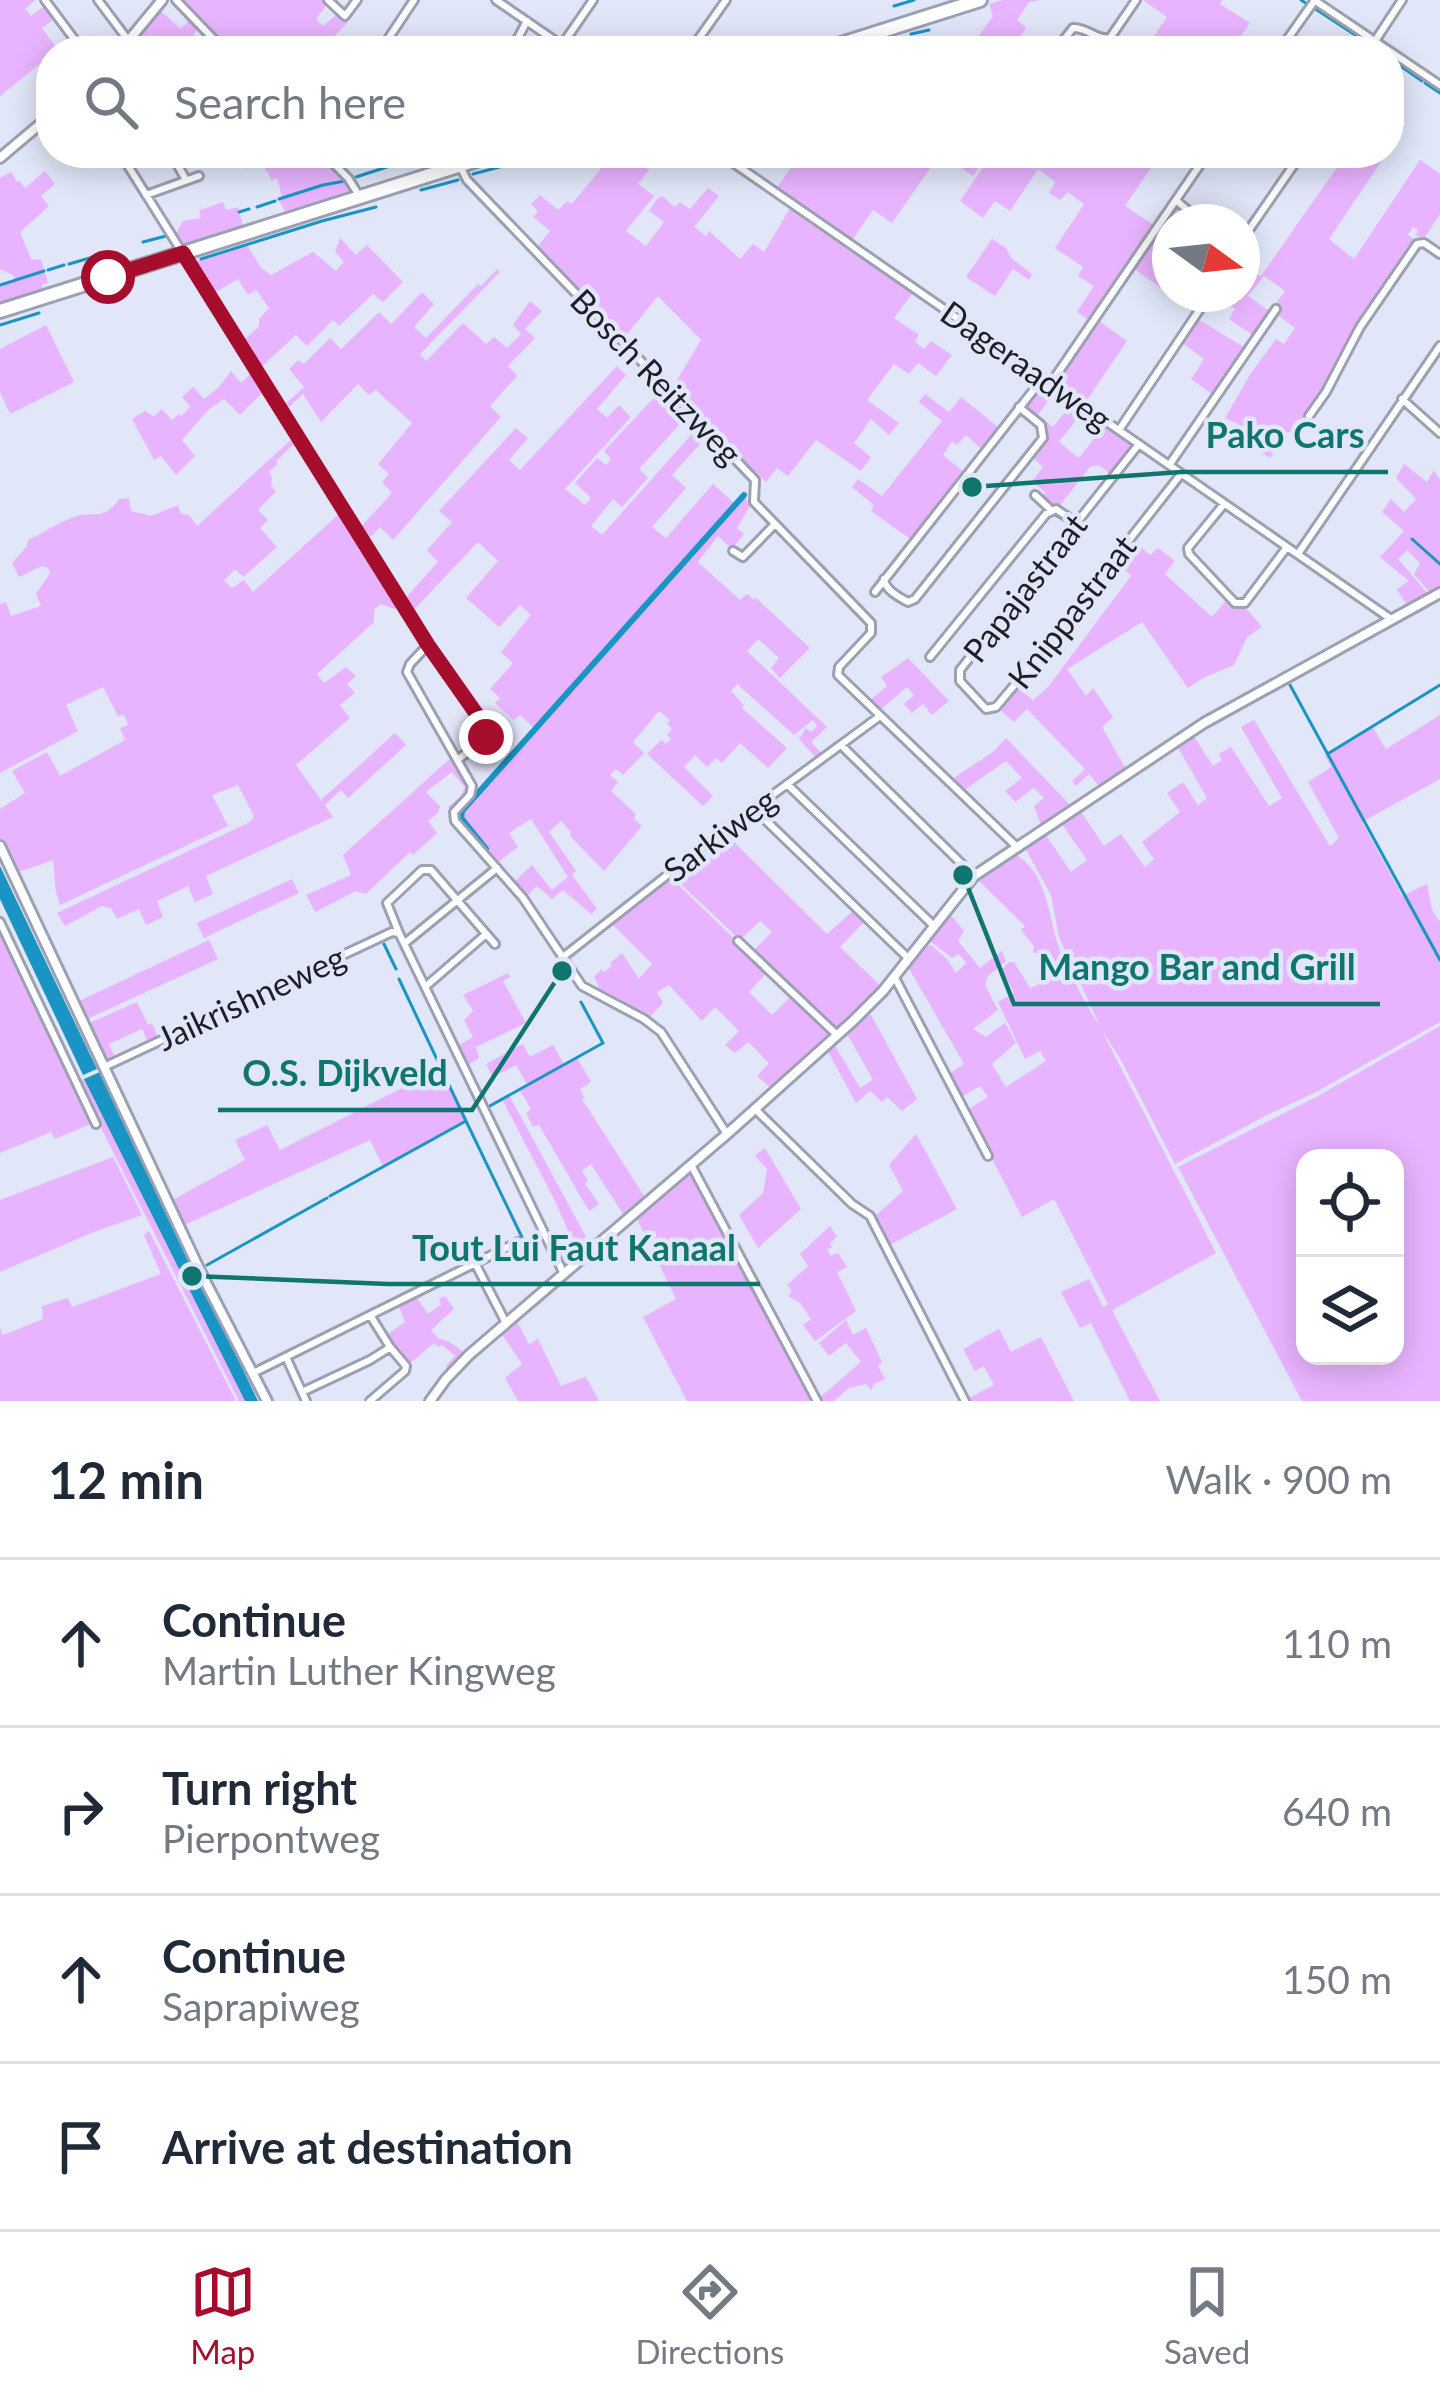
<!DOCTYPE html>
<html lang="en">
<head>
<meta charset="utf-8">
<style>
	:root { --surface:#fff; --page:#f2f2f3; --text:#1f2937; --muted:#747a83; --line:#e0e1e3; --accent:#a60c2c }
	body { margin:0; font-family:Lato,sans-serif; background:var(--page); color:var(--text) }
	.controls { position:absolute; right:36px; bottom:36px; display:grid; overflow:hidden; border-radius:24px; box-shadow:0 6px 30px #0003 }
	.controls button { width:108px; height:108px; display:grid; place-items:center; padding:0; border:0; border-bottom:3px solid var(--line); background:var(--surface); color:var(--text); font:60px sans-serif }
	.compass { position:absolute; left:1152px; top:204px; width:108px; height:108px; border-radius:50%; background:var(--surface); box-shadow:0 6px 30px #0003; rotate:105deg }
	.stop { position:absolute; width:36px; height:36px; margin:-27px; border:9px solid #a60c2c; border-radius:50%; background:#fff }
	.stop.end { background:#a60c2c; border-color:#fff; box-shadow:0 3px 12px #0008 }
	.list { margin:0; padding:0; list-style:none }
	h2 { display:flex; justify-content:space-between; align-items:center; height:156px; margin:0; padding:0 48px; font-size:51px }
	h2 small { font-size:39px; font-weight:400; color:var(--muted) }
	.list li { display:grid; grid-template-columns:78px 1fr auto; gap:36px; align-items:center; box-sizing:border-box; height:168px; padding:0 48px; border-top:3px solid var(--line) }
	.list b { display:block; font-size:45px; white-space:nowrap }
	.list p { margin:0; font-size:39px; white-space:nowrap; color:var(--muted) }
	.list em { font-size:39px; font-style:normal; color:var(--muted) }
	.icon { flex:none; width:66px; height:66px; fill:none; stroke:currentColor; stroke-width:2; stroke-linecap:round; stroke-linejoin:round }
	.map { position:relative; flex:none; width:1440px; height:1401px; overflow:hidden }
	.search { position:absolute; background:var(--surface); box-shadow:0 6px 30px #0003; left:36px; right:36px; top:36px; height:132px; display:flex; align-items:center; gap:30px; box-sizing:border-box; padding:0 42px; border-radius:48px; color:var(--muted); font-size:45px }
	.sheet { height:828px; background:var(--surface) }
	nav { display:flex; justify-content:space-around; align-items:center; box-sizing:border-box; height:168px; border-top:3px solid var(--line); background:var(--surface); font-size:33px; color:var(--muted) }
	nav a { display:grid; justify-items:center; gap:6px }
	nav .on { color:var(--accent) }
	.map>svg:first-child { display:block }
	.green { fill:#e9b4ff; fill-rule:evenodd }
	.water { fill:#1995c5 }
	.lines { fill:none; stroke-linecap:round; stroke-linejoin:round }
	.stream { stroke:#1995c5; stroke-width:3 }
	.canal { stroke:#1995c5; stroke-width:6 }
	.minor-casing { stroke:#9ca1b2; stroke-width:12 }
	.tertiary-casing { stroke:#9ca1b2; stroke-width:14 }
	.primary-casing { stroke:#9ca1b2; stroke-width:18 }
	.minor { stroke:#fff; stroke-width:6 }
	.tertiary { stroke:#fff; stroke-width:8 }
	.primary { stroke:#fff; stroke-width:12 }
	.route { stroke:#a60c2c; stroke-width:15 }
	.labels { text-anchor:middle; stroke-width:9; stroke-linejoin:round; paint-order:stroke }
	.street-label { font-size:33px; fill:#1d1f25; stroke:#e1e6f9 }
	.leader { fill:none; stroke:#0f766e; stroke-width:4.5 }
	.callout-dot { fill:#0f766e; stroke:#e1e6f9; stroke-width:4.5 }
	.callout-label { font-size:36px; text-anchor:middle; font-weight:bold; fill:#0f766e; stroke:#e1e6f9; stroke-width:9; stroke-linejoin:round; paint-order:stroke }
</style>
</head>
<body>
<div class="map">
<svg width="1440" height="1401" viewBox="0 0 1440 1401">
	<rect width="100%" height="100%" fill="#e1e6f9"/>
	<path class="green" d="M0,0H35L25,9L31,16L46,5L56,18L42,28L58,50L51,51V55L0,96Z
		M178,0H326L328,3L316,19L323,26L338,13L348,22L333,38L345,51H227Z
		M1003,0H1040L1029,2L1017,20L1026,28L1010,51H968L993,16L989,4Z
		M1143,0H1222L1220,4L1250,23L1231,51H1144L1167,17Z
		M158,9L181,29L191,18L199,26L190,41L202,50L212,39L223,51H121Z
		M218,153H300L312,167L330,163L343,176L355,195L287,216L278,198L282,196L277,178L272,180L261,162L246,169L243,166L231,165Z
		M614,153L631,164L635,158L649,170L638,184L654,196L626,231L646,246L664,222L649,211L657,199L662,196L675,207L680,202L690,209L708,188L719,196L694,227L706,236L709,231L740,259L753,244L764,252L792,205L915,290L894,318L919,335L915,342L924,349L931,341L952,355L936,376L918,363L909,374L894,364L867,400L899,423L889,435L871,419L854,443L871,457L861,471L816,440L788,476L777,468L766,482L671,390L701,340L658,296L623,339L536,249L550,231L533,217L538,211L531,204L540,195L558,210L567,201L572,204Z
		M790,153H988L973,176L940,154L892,223L873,210L851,242L776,189L797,159Z
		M993,153H1161L1125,206L1155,226L1092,322L1077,312L1094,286L1078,276L1083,267L1055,248L1084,204L1068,192L1060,200L1049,193L1055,182L1038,169L1010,211L995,201L983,218L960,201Z
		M1347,153H1387L1329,239L1354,259L1420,160L1440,174V214L1423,240L1416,235L1418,230L1413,227L1408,235L1417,242L1359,327L1325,392L1294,432H1287L1270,458L1238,437L1244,427L1225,418L1251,373L1276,339L1284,344L1295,328L1275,313L1278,308L1275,305L1285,291L1264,276L1248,296L1272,313L1256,337L1229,319L1235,309L1214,294H1242L1243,269L1261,276Z
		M45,171L55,184L41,196L49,206L20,232L31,259L41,260L48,283L42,285L43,292L3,304L0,303V285L15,279L13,275L0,269V178L11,172L17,182L20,181L25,188Z
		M223,202L226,210L238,207L244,230L185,247L175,235L183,221L201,218L199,210Z
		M1176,204L1199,222H1170V279L1163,289L1131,267Z
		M340,238L356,255L367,245L403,282L383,302L373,294L339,326L333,320L307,346L296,335L258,370L240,343L259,327V319L269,308L256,290L248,295L238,279L211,295L193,262L247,245L261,268L271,275L313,252L336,271L344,262L335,252Z
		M992,239L1006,248L1011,258L1032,274L1029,280L1013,269L995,296L966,277Z
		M497,269L500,272L420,354L426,361L463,323L486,344L494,337L507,348L521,334L513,325L530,301L542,311L525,329L535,338L508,366L517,376L490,406L501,417L393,540L380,527L365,542L358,530L392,493L382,482L389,474L378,464L412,423L376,390L369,395L358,384L321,422L303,394L284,412L282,407L304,387L289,369L298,360L304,364L330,338L341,349L379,312L391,324L422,292L434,304L414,327L426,338L478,284L481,286Z
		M1196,318L1247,349L1216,397L1191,379L1204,359L1181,342Z
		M1099,321L1127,341L1085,403L1059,384L1058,380Z
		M46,325L74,382L10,414L0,392V349Z
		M617,366L626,375L597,409L607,418L619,405L631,417L565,489L585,505L591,498L575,483L597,458L606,465L611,459L604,451L663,388L689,414L639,469L648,478L622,507L613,499L591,526L602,535L699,426L709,434L672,475L686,488L652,527L666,538L713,484L735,504L744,495L750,506L737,528L744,534L732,549L718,536L698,562L740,600L747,594L754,600L756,598L810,648L780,678L771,668L779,658L758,639L747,651L827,727L811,742L823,755L817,759L799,739L806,728L811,732L817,726L813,720L794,735L737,684L731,691L744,705L742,708L787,748L768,768L740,743L722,763L716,758L707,767L695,755L684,767L713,796L703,806L647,754L661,740L666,744L671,739L667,735L672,729L667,723L670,720L659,711L633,742L644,753L623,775L616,769L610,775L618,782L611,791L636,814L634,819L642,826L604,871L571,837L570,831L561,821L549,832L576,871L572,875L597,909L591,914L563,890L552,899L537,886L526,897L513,883L532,865L552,890L568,877L531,819L509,833L518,847L496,864L461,818L462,811L534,728L520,715L514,720L495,703L500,698L490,689L513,663L501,652L531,615L520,605L499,627L466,598L498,561L478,542L411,613L403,601L438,562L427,550L452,522L439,511L516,428L528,438L509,460L520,470Z
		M231,371L241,383L253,371L265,390L240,415L224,399L208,410L182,440L195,456L176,475L161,456L154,460L132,419L145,411L154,417L162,409L172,420L179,414L182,416L190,406L182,397L193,387L204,399L219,387Z
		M1045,382L1056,390L1038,415L1053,427L1073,402L1084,410L1059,442L1079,458L1105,424L1133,443L1134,447L1112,475L1099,465L1090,467L1057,509L1049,508L1042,496L1045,492L1032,481L1043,467L1031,456L1047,433L1041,422L1023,407L1041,383Z
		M925,394L949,412L961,397L998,427L981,449L966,435L957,445L952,441L943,455L964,472L912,540L871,511L874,505L852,487L858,479L882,496L942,421L919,402Z
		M294,437L296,442L276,461L277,464L269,472L272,477L271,486L276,491L258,510L268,520L260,528L277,547L243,577L235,569L224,581L232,588L244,580L253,592L340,513L399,604L395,609L380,604L374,610V622L317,674L324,683L346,667L356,676L347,684L355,693L340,705L350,718L296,765L321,800L395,733L406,745L348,798L341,790L325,805L333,817L206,876L213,894L195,902L188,886L157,901L163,917L146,925L139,909L117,919L111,908L102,906L65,926L57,913L250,822L254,816L238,785L212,795L228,826L60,905L56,892L53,860L16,873L0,840V809L25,793L12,771L47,752L60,776L125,740L120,728L128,725L124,715L118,716L103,687L66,705L78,731L0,773V604L6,602L11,616L41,606L36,594L50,573L48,568L42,566L19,577L12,563L27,546L28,540C43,533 59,522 74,517C95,510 103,522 119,499L129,498L131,511L151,516L178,505L181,514L189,515L197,526Z
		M1404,464L1427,482L1434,470L1440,480V589L1431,594L1414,574L1420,563L1407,550L1398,559L1429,595L1404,610L1401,607L1406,604L1397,589L1409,581L1380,557L1404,531L1382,512L1391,499L1404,512L1416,499L1396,478Z
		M1131,539L1150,555L1158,548L1175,561L1165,574L1212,617L1228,598L1234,604L1244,606L1262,627L1247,637L1234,665L1205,677L1188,688L1142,622L1067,669L1086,696L1093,688L1113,717L1102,727L1127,771L1101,789L1089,774L1076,786L1072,781L1085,769L1027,709L1014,722L997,707L1015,686L1033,700L1048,687L1131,576L1114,560Z
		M908,658L949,701L932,715L923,704L912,713L904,704L914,695L907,687L879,711L869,701L887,686L881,677Z
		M1440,715V779L1362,822L1402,896L1427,884L1432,910L1440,922V1022L1316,1092L1267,1115L1175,1164L1121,1060L1101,1029L1216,1253L1112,1310L1160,1401H1130L1091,1323L1080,1328L1061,1292L1089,1279L1103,1307L1108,1304L1054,1199L1022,1217L967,1110L988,1097L980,1086L960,1098L947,1075L964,1064L907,965L924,947L931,945L947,959L956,973L966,963L959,954L952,958L930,941L949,913L964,931L958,941L980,968L1002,951L1006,961L988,976L985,985L998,1010L973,1029L986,1037L1005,1023L1016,1043L992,1064L1006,1087L1046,1061L1040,1051L1025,1059L998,1002L1014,993L1002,969L1009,962H1014L1030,988L1042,983L1039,973L1050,965L1044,953H1033L1034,946L1021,930L1025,926L976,878L1013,853C1050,873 1047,918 1061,953C1072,978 1086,1005 1101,1028L1059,937L1051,895L1027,852L1026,845L1045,834L1071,872L1087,860L1061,823L1080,810L1104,846L1121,834L1145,867L1154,859L1142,842L1180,812L1167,793L1183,782L1198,805L1207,798L1177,746L1193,735L1213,766L1222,760L1219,754L1231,747L1269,806L1282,798L1241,727L1254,720L1330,846L1339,838L1308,782L1331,767L1325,756L1372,726L1386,749Z
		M1006,738L1072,807L1042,828L1034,806L1044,798L1034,788L1015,802L1005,791L1022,778L1006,761L963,791L951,780L994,751Z
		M453,756L469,781V793L451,810L448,807L460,797L465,788L452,772L426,792L440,806L438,813L428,821L437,833L413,855L410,852L366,894L356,891L315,912L306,895L351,875L343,855Z
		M725,833L827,934L855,909L866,920L840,947L882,987L836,1032L752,952L772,932L760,921L740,940L671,875Z
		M669,876L768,971L749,992L772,1015L792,995L833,1034L772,1089L757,1076L769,1063L748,1042L735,1053L725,1045L739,1031L715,1007L702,1021L669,985L657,992L663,1003L648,1019L596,992L599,987L594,977L601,970L604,972L612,966L610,963L622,953L639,979L652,964L610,922Z
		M292,879L299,893L204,938L197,923Z
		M3,935L93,1123L55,1139L51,1132L0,1153V937Z
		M209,940L218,959L85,1020L77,1002Z
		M508,973L510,977L503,981L526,1023L476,1047L479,1058L466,1066L456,1047L473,1037L464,1020L473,1011L463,995Z
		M137,1002L148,1025L152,1023L159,1040L149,1044L142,1029L109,1044L116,1059L105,1064L87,1024Z
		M864,1015H871L917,1099L902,1111L887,1097L882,1102L870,1091L856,1103L827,1050L834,1044L860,1088L873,1080L846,1032Z
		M1440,1026V1401H1302L1178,1167L1318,1096ZM1305,1158H1395V1356H1305Z
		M523,1044L530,1057L553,1045L564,1064L577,1058L591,1082L580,1089L584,1097L582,1099L646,1199L625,1217L591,1164L582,1171L588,1181L585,1184L599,1204L589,1211L539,1125L533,1127L526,1113L531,1109L519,1089L527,1084L516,1065L493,1077L486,1064Z
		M443,1074L466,1121L383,1167L370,1140L182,1226L171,1201L245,1160L235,1140L267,1125L280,1150L422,1078L426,1083Z
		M84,1079L245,1401H239L99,1124L78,1081Z
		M509,1095L591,1246L579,1256L556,1203L502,1099Z
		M916,1134L957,1209L890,1245L874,1217L903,1191L889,1165Z
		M765,1148L801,1209L758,1248L739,1215L763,1193L767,1169L755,1156Z
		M113,1157L142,1215L94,1232L0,1272V1200Z
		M690,1170L813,1401H687L643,1317L676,1299L636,1217Z
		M830,1226L837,1237L830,1243L832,1247L827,1250L831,1256L838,1253L847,1267L837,1272L856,1311L815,1341L803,1325L811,1319L800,1303L788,1296L792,1291L787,1285L808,1266L800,1254Z
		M149,1231L236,1401H0V1328L3,1335L43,1319L42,1306L68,1298L72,1307L161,1274L144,1235Z
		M415,1295L428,1314L441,1305L439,1299L445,1296L454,1309L431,1330L439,1339C445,1338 460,1348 465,1354L448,1371L446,1366L455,1356L442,1345L438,1347L434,1343L408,1365L385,1336L405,1322L398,1304Z
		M516,1320L529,1344L538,1339L561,1386L586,1377L599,1401H518L505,1378L522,1364L501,1333Z
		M846,1320L853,1335L866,1328L882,1362L878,1366L885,1379L874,1384L871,1390L866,1384L849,1388L834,1401H819L818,1399L861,1362L846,1343L829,1356L819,1343Z
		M999,1329L1011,1352L1041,1337L1074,1401H968L967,1399L994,1385L984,1366L975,1371L963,1349Z"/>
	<path class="water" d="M0,866L97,1069L83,1075L0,899Z
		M100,1072L258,1401H245L84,1079Z"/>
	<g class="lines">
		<path class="stream" d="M1301,0L1307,4
			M894,6L914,0
			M1314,8L1372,46
			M911,34L929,30
			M877,45L886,42
			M1378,50L1379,51
			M1389,58L1422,81
			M1425,83L1440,93
			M536,157L548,153
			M473,174L526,160
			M356,177L430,153
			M421,190L458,180
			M279,199L323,185L345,181
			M257,207L275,201
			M239,212L249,209
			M143,242L166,236
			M201,259L322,221L376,207
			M69,264L100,255
			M48,270L64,265
			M1402,271L1421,245
			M0,285L44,271
			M0,325L39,313
			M1052,513L1071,524
			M1412,539L1440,564
			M1290,685L1440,960
			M1329,753L1440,685
			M384,944L396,969
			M488,1107L603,1043L581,1002
			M466,1121L532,1258
			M330,1196L466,1121L399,979
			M207,1265L327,1198"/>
		<path class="canal" d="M486,849L461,818L462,811L744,495"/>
		<g class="minor-casing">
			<path id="minor" d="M45,0L83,51
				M98,0L128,40
				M176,0L225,51
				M328,0L345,16L357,0
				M496,0L570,51
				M1314,0L1440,85
				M1375,41L1402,0
				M562,45L593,0
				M380,51L414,0
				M511,51L527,21
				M690,51L726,0
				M1055,51L1073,28C1087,27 1097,41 1110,38L1136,0
				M1279,51L1315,0
				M120,153L428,645L410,664L407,672L472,786L470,795L454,812L455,821L523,898L582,986L644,1019L661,1032L727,1134
				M171,153L186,180
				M323,153L348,178L358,194
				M719,153L1391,619
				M460,166L467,180L736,460L755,480L754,502L871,623V633L839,667L838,675L1018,848
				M146,195L199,176
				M1177,201L1201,222
				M1242,240L1302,153
				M1051,383L1208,153
				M1402,399L1440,433
				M1309,416L1326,392L1360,327L1417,244L1424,243L1440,254
				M1119,430L1210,294
				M1139,444L960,670V681L986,709L996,707L1023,675L1181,474
				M1170,464L1276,309
				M1035,495L1051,510
				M1224,504L1188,548L1189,554L1235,603H1245L1287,547
				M733,551L743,557L774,525
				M1298,554L1440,346
				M884,579C885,590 899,597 908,602L915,599L1043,438L1041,425L1019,407
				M875,592L1043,378
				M428,645L487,731L483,741L457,760
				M930,657L1046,514L1056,509L1075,522
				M841,745L974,876
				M787,784L934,926
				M753,808L908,958
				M0,922L96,1124
				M738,941L837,1035
				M405,943L497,868
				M495,944L431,870H422L387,903L399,933L564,1274
				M563,957L722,832L880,716
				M894,976L988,1156
				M425,987L485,935
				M104,1067L392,932L399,933
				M755,1109L852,1204L870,1216L965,1401
				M691,1165L817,1401
				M475,1263L506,1323
				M370,1315L390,1347L406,1366L405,1371L370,1401
				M286,1357L306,1401
				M253,1373L518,1242
				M302,1392L370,1360L389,1348"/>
		</g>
		<g class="tertiary-casing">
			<path id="tertiary" d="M120,51L162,0
				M0,158L51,115
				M0,846L202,1275L267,1401
				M430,1401L446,1379L469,1355L727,1134L853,1021L883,991L974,876L1204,723L1440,593"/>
		</g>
		<g class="primary-casing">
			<path id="primary" d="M819,51L980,0
				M0,311L499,153"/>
		</g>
		<use href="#minor" class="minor"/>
		<use href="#tertiary" class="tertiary"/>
		<use href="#primary" class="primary"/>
	</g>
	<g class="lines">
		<path class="route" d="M108,277L183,253L428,645L487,729L486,737"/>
	</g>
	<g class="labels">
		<g class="street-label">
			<text transform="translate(1026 366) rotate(35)" y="12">Dageraadweg</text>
			<text transform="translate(656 377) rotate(46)" y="12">Bosch Reitzweg</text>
			<text transform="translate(1025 588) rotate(-52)" y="12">Papajastraat</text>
			<text transform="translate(1072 612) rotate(-52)" y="12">Knippastraat</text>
			<text transform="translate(720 835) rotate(-37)" y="12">Sarkiweg</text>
			<text transform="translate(251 998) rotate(-25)" y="12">Jaikrishneweg</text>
		</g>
	</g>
	<path class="leader" d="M972 487L1181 472H1388M963 875L1014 1004H1380M562 971L472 1110H218M192 1276L388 1284H760"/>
	<g class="callout-dot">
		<circle cx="972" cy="487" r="12"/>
		<circle cx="963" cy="875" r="12"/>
		<circle cx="562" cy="971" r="12"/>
		<circle cx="192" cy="1276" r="12"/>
	</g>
	<g class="callout-label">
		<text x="1285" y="448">Pako Cars</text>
		<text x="1197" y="980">Mango Bar and Grill</text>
		<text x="345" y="1086">O.S. Dijkveld</text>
		<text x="574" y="1261">Tout Lui Faut Kanaal</text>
	</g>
</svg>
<div class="controls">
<button><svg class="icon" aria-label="locate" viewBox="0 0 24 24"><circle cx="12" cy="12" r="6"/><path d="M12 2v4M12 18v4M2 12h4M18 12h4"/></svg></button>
<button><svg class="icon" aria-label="layers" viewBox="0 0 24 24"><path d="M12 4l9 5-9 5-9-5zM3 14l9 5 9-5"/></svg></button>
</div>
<svg class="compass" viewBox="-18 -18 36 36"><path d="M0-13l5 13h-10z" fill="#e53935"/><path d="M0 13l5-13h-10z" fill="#747a83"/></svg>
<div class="stop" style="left:108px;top:277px"></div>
<div class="stop end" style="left:486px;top:737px"></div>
<div class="search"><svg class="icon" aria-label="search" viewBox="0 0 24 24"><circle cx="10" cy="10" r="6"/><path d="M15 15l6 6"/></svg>Search here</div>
</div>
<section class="sheet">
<h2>12 min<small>Walk · 900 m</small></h2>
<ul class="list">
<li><svg class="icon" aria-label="ahead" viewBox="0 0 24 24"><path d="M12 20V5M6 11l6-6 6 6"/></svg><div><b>Continue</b><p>Martin Luther Kingweg</p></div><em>110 m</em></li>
<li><svg class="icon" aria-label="right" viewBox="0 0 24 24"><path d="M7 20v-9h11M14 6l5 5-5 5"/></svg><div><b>Turn right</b><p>Pierpontweg</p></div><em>640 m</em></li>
<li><svg class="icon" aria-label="ahead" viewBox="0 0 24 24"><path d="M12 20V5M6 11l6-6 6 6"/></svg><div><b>Continue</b><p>Saprapiweg</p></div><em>150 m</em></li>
<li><svg class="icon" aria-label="arrive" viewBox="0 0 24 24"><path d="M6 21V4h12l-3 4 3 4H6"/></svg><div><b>Arrive at destination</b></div></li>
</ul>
</section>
<nav>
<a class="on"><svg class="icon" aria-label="map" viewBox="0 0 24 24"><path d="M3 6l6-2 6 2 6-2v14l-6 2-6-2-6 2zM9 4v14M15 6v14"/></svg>Map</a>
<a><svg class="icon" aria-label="directions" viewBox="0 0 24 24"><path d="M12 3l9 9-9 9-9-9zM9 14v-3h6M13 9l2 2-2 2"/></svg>Directions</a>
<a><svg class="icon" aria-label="saved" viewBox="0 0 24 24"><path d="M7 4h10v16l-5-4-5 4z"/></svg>Saved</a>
</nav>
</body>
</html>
